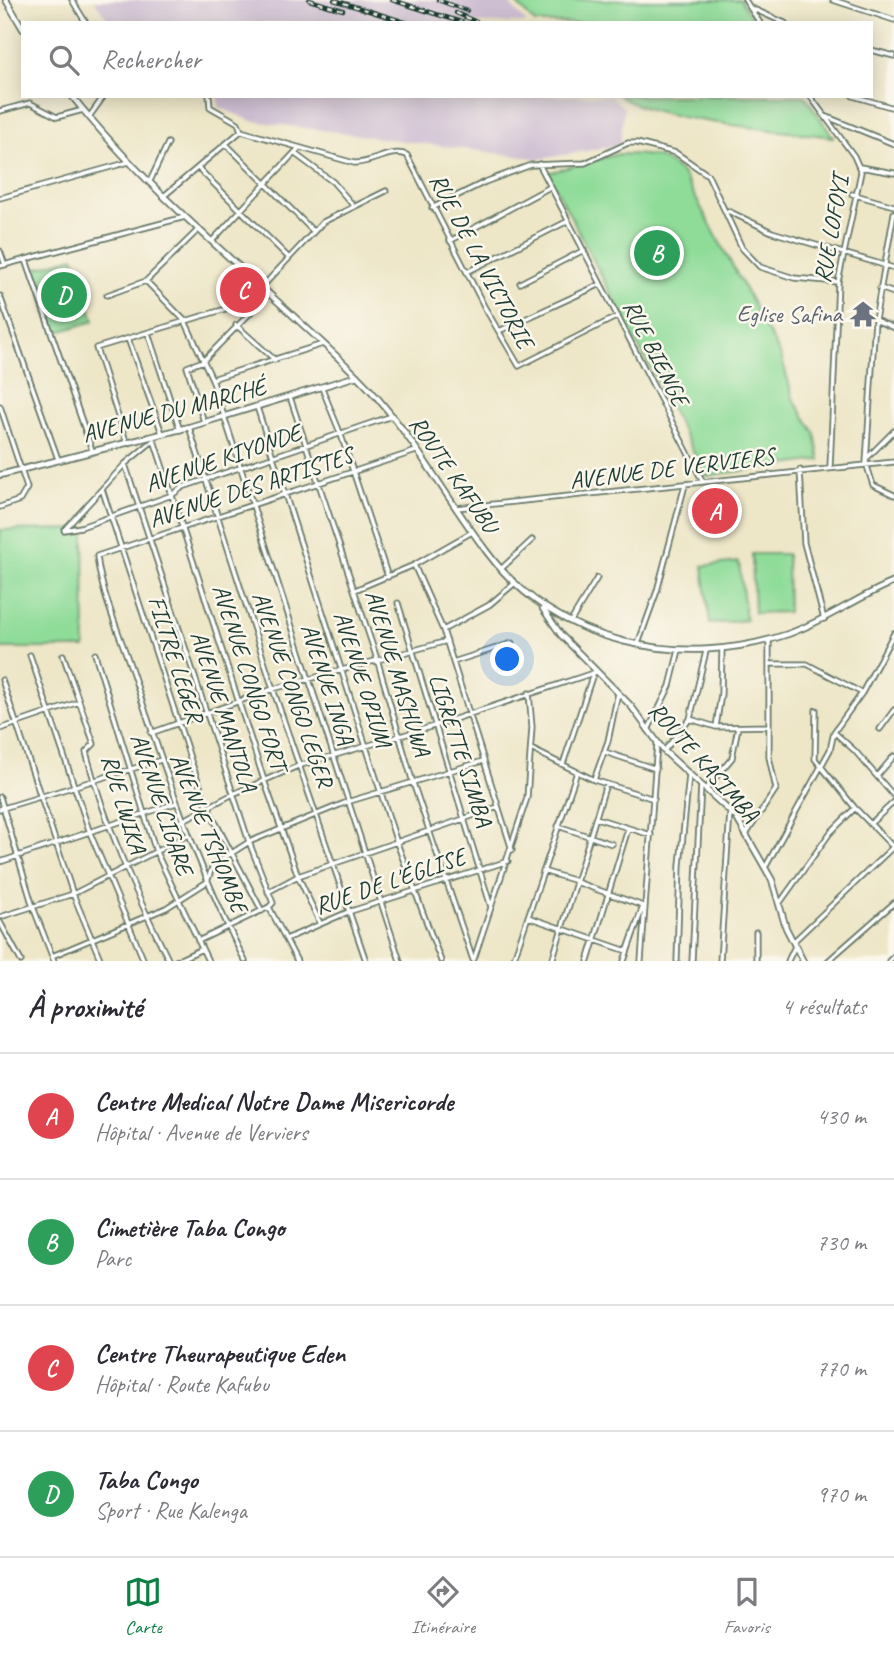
<!DOCTYPE html>
<html lang="fr">
<head>
<meta charset="utf-8">
<style>
	:root { --surface:#fff; --page:#f7f7f7; --text:#2b2b33; --muted:#7c7c81; --line:#e1e1e2; --accent:#0b8043 }
	body { margin:0; font-family:Caveat,sans-serif; background:var(--page); color:var(--text) }
	.you { position:absolute; left:508px; top:660px; width:24px; height:24px; margin:-18px; border:5px solid #fff; border-radius:50%; background:#1a73e8; box-shadow:0 0 0 10px #1a73e833 }
	.badge { display:grid; place-items:center; width:46px; height:46px; border-radius:50%; background:var(--accent); color:#fff; font-size:23px; font-weight:700 }
	.pin { position:absolute; translate:-50% -50%; border:4px solid #fff; box-shadow:0 2px 7px #0006 }
	.list { margin:0; padding:0; list-style:none }
	h2 { display:flex; justify-content:space-between; align-items:center; height:91px; margin:0; padding:0 28px; font-size:30px }
	h2 small { font-size:23px; font-weight:400; color:var(--muted) }
	.list li { display:grid; grid-template-columns:46px 1fr auto; gap:21px; align-items:center; box-sizing:border-box; height:126px; padding:0 28px; border-top:2px solid var(--line) }
	.list b { display:block; font-size:26px; white-space:nowrap }
	.list p { margin:0; font-size:23px; white-space:nowrap; color:var(--muted) }
	.list em { font-size:23px; font-style:normal; color:var(--muted) }
	.icon { flex:none; width:38px; height:38px; fill:none; stroke:currentColor; stroke-width:2; stroke-linecap:round; stroke-linejoin:round }
	.map { position:relative; flex:none; width:894px; height:961px; overflow:hidden }
	.search { position:absolute; background:var(--surface); box-shadow:0 4px 18px #0003; left:21px; right:21px; top:21px; height:77px; display:flex; align-items:center; gap:18px; box-sizing:border-box; padding:0 24px; border-radius:0px; color:var(--muted); font-size:26px }
	.sheet { height:595px; background:var(--surface) }
	nav { display:flex; justify-content:space-around; align-items:center; box-sizing:border-box; height:98px; border-top:2px solid var(--line); background:var(--surface); font-size:19px; color:var(--muted) }
	nav a { display:grid; justify-items:center; gap:4px }
	nav .on { color:var(--accent) }
	.map>svg:first-child { display:block }
	.railway { fill:#cebed2 }
	.grass { fill:#8fdc99; stroke:#578c66; stroke-width:2 }
	.lines { fill:none; stroke-linecap:round; stroke-linejoin:round }
	.minor-casing { stroke:#677867; stroke-width:7 }
	.tertiary-casing { stroke:#677867; stroke-width:8 }
	.secondary-casing { stroke:#677867; stroke-width:8 }
	.minor { stroke:#fff; stroke-width:3.5 }
	.tertiary { stroke:#fff; stroke-width:4.5 }
	.secondary { stroke:#fff; stroke-width:4.5 }
	.rail-casing { stroke:#1f3d34; stroke-width:4.5 }
	.rail { stroke:#fbf7ec; stroke-width:2; stroke-dasharray:5; stroke-linecap:butt }
	.labels { text-anchor:middle; stroke-width:5; stroke-linejoin:round; paint-order:stroke }
	.street-label { font-size:24px; fill:#1f3d34; stroke:#fbf7ec }
	.worship-label { font-size:24px; fill:#5b616d; stroke:#fbf7ec; text-anchor:end }
</style>
</head>
<body>
<div class="map">
<svg width="894" height="961" viewBox="0 0 894 961">
	<rect width="100%" height="100%" fill="#fbf7ec"/>
	<filter id="ink" filterUnits="userSpaceOnUse"><feTurbulence type="fractalNoise" baseFrequency=".0143" numOctaves="2"/><feDisplacementMap in="SourceGraphic" scale="14" xChannelSelector="R" yChannelSelector="G"/><feConvolveMatrix kernelMatrix="1 2 1 2 8 2 1 2 1" color-interpolation-filters="sRGB"/></filter>
	<filter id="wash" filterUnits="userSpaceOnUse"><feTurbulence type="fractalNoise" baseFrequency=".00686" numOctaves="4" result="noise"/><feDisplacementMap in="SourceGraphic" scale="28" xChannelSelector="R" yChannelSelector="G"/><feGaussianBlur stdDeviation="1.57" result="paint"/><feColorMatrix in="noise" values="0 0 0 0 0 0 0 0 0 0 0 0 0 0 0 0 0 1.4 0 .05"/><feComposite in="paint" operator="in"/></filter>
	<g filter="url(#wash)">
		<rect width="100%" height="100%" fill="#ede6c7"/>
		<path class="railway" d="M94,0H506L527,23H110Z
			M218,96H610L624,108L620,145L540,159L252,121L219,107Z"/>
		<path class="grass" d="M513,0H740L755,23H535Z
			M619,96H805L833,137C782,130 658,122 619,96Z
			M618,154C650,155 661,152 684,176L781,356L793,398L815,433L820,460L706,476L548,173Z
			M74,257L94,321L55,333L35,269Z
			M84,529L85,648H0V530Z
			M752,554H787L788,612L754,613Z
			M739,562L746,620L710,624L703,566Z"/>
	</g>
	<g filter="url(#ink)">
		<g class="lines">
			<g class="minor-casing">
				<path id="minor" d="M72,0L86,23
					M745,0L760,23
					M833,0L894,20
					M751,8L785,23
					M871,50L894,56
					M810,96L854,156L861,172L838,282L830,467
					M853,96L894,108
					M0,111L30,103L57,117L83,110
					M825,116L894,144
					M89,117L104,96
					M241,131L354,163C372,164 390,148 407,155L485,308L519,366L618,316
					M226,144L313,231
					M294,153L333,182L352,204
					M539,164L703,482
					M860,167L894,173
					M198,168L288,257
					M150,181L168,143
					M852,194L894,206
					M165,195L241,131L238,123L210,107L209,96
					M0,198L129,162
					M432,208L485,182L531,165L585,163L628,143H637L676,153L708,175L742,248L760,267L794,278L838,282
					M728,211L772,232L894,268
					M894,213L875,320L866,463L873,485L894,495
					M212,241L298,149
					M450,241L550,187
					M0,251L5,265
					M26,260L92,450
					M0,266L185,217
					M467,272L568,221
					M146,281L185,321L212,379L400,961
					M520,283L584,250
					M262,287L323,222L386,191
					M880,288L894,293
					M107,295L146,281L199,229
					M0,296L58,459
					M875,320L894,328
					M236,325L275,360
					M499,331L601,284
					M148,333L180,430
					M128,339L162,433L160,435
					M212,379L323,344
					M322,388L341,435L388,577
					M290,397L377,659L413,783L473,960
					M0,406L27,488L20,500L0,507
					M257,407L397,843L441,961
					M204,422L187,367L203,361L263,300
					M189,427L273,689L366,961
					M154,440L264,780L298,876L320,923
					M126,441L96,348L265,297
					M868,457L894,431
					M125,464L249,842L273,903L269,907L297,961
					M800,470L804,543L824,619
					M102,489L192,764L208,808L262,911
					M456,508L894,462
					M65,529L125,464L154,440
					M64,530L81,527L172,495L183,487L392,416
					M414,565L443,630L512,850
					M501,569L532,540
					M355,590L414,565L472,532
					M398,603L491,907
					M571,621L597,578
					M443,630L489,605L515,583
					M638,644L657,591L685,485
					M95,654L156,852L208,961
					M30,655L90,833L144,961
					M63,655L94,744L86,752C105,825 136,894 169,961
					M453,662L512,643
					M769,664H807L862,693
					M2,680L73,894L101,961
					M690,719L716,727L769,726
					M716,727L721,694L722,649
					M0,729L79,702
					M880,729L894,710
					M648,730L670,686L679,650
					M834,732L855,751L894,796
					M151,733L273,689L447,641
					M531,749L594,780L654,799
					M664,751L690,719L706,651
					M605,752L656,769
					M563,764L593,674
					M877,776L894,756
					M594,780L608,741L618,693
					M707,788L732,758L738,727
					M0,797L33,907L54,961
					M0,809L161,760
					M596,818L651,835
					M182,821L233,794L298,766L434,726L596,672
					M870,824L894,802
					M558,826L612,844
					M747,833L776,789L769,757V640
					M0,862L176,803
					M766,866L830,750L834,732L862,693L894,633
					M543,871L576,881
					M576,882L643,906
					M268,892L298,876L498,807
					M779,904L830,833L855,808
					M0,917L73,894L188,835
					M528,917L627,951
					M0,922L21,961
					M286,939L348,912L508,861
					M198,941L269,907
					M793,942L893,847L855,808L815,759L816,710
					M52,956L166,908L207,882L213,865L249,842L347,802L483,761
					M474,959L527,798L532,727L529,693
					M176,961L202,949
					M245,961C197,867 164,768 131,668C119,632 101,593 97,556L416,451
					M513,961L577,772
					M552,961L606,784
					M588,961L628,829
					M624,961L642,909
					M641,961L657,744
					M677,961L680,865L689,775
					M692,961L701,785
					M720,961L730,812
					M756,961V932
					M788,961L795,946
					M828,961L894,903
					M889,961L894,956"/>
			</g>
			<g class="tertiary-casing">
				<path id="tertiary" d="M0,475L189,427L357,376
					M543,609L561,635L631,706L664,751L736,817L772,880L786,928L803,961"/>
			</g>
			<g class="secondary-casing">
				<path id="secondary" d="M6,0L23,29
					M72,96C154,200 262,282 356,375C408,426 443,494 487,552C556,645 682,670 788,634C826,621 857,597 894,582"/>
			</g>
			<use href="#minor" class="minor"/>
			<use href="#tertiary" class="tertiary"/>
			<use href="#secondary" class="secondary"/>
			<g class="rail-casing">
				<path id="rail" d="M309,0L343,10
					M334,0L408,23
					M392,0L464,23
					M438,0L467,11
					M456,13L479,23"/>
			</g>
			<use href="#rail" class="rail"/>
		</g>
	</g>
	<defs>
		<g id="temple-bare" transform="scale(2.1)"><path d="M0-6L5-2H3V0L6.5 2.5H4V6H1.5V3h-3V6H-4V2.5H-6.5L-3 0V-2H-5Z" fill="#6b7280" stroke="#fbf7ec" stroke-width="2.5" paint-order="stroke"/></g>
	</defs>
	<g fill-rule="evenodd">
		<use href="#temple-bare" x="863" y="314"/>
	</g>
	<g class="labels">
		<g class="street-label">
			<text transform="translate(831 229) rotate(-80)" y="8">RUE LOFOYI</text>
			<text transform="translate(482 261) rotate(62)" y="8">RUE DE LA VICTORIE</text>
			<text transform="translate(656 353) rotate(63)" y="8">RUE BIENGE</text>
			<text transform="translate(174 410) rotate(-15)" y="8">AVENUE DU MARCHÉ</text>
			<text transform="translate(223 458) rotate(-19)" y="8">AVENUE KIYONDE</text>
			<text transform="translate(672 468) rotate(-7)" y="8">AVENUE DE VERVIERS</text>
			<text transform="translate(454 474) rotate(55)" y="8">ROUTE KAFUBU</text>
			<text transform="translate(251 487) rotate(-18)" y="8">AVENUE DES ARTISTES</text>
			<text transform="translate(176 659) rotate(72)" y="8">FILTRE LEGER</text>
			<text transform="translate(398 673) rotate(73)" y="8">AVENUE MASHUWA</text>
			<text transform="translate(250 677) rotate(72)" y="8">AVENUE CONGO FORT</text>
			<text transform="translate(363 679) rotate(72)" y="8">AVENUE OPIUM</text>
			<text transform="translate(328 684) rotate(72)" y="8">AVENUE INGA</text>
			<text transform="translate(293 689) rotate(71)" y="8">AVENUE CONGO LEGER</text>
			<text transform="translate(224 711) rotate(72)" y="8">AVENUE MANTOLA</text>
			<text transform="translate(461 750) rotate(72)" y="8">LIGRETTE SIMBA</text>
			<text transform="translate(704 762) rotate(48)" y="8">ROUTE KASIMBA</text>
			<text transform="translate(124 804) rotate(73)" y="8">RUE LWIKA</text>
			<text transform="translate(162 804) rotate(71)" y="8">AVENUE CIGARE</text>
			<text transform="translate(209 833) rotate(68)" y="8">AVENUE TSHOMBE</text>
			<text transform="translate(390 881) rotate(-19)" y="8">RUE DE L'ÉGLISE</text>
		</g>
		<g class="worship-label">
			<text x="842" y="322">Eglise Safina</text>
		</g>
	</g>
</svg>
<div class="you"></div>
<div class="pin badge" style="left:715px;top:511px;background:#e0444e">A</div>
<div class="pin badge" style="left:657px;top:253px;background:#2e9e5b">B</div>
<div class="pin badge" style="left:243px;top:290px;background:#e0444e">C</div>
<div class="pin badge" style="left:64px;top:295px;background:#2e9e5b">D</div>
<div class="search"><svg class="icon" aria-label="search" viewBox="0 0 24 24"><circle cx="10" cy="10" r="6"/><path d="M15 15l6 6"/></svg>Rechercher</div>
</div>
<section class="sheet">
<h2>À proximité<small>4 résultats</small></h2>
<ul class="list">
<li><span class="badge" style="background:#e0444e">A</span><div><b>Centre Medical Notre Dame Misericorde</b><p>Hôpital · Avenue de Verviers</p></div><em>430 m</em></li>
<li><span class="badge" style="background:#2e9e5b">B</span><div><b>Cimetière Taba Congo</b><p>Parc</p></div><em>730 m</em></li>
<li><span class="badge" style="background:#e0444e">C</span><div><b>Centre Theurapeutique Eden</b><p>Hôpital · Route Kafubu</p></div><em>770 m</em></li>
<li><span class="badge" style="background:#2e9e5b">D</span><div><b>Taba Congo</b><p>Sport · Rue Kalenga</p></div><em>970 m</em></li>
</ul>
</section>
<nav>
<a class="on"><svg class="icon" aria-label="map" viewBox="0 0 24 24"><path d="M3 6l6-2 6 2 6-2v14l-6 2-6-2-6 2zM9 4v14M15 6v14"/></svg>Carte</a>
<a><svg class="icon" aria-label="directions" viewBox="0 0 24 24"><path d="M12 3l9 9-9 9-9-9zM9 14v-3h6M13 9l2 2-2 2"/></svg>Itinéraire</a>
<a><svg class="icon" aria-label="saved" viewBox="0 0 24 24"><path d="M7 4h10v16l-5-4-5 4z"/></svg>Favoris</a>
</nav>
</body>
</html>
